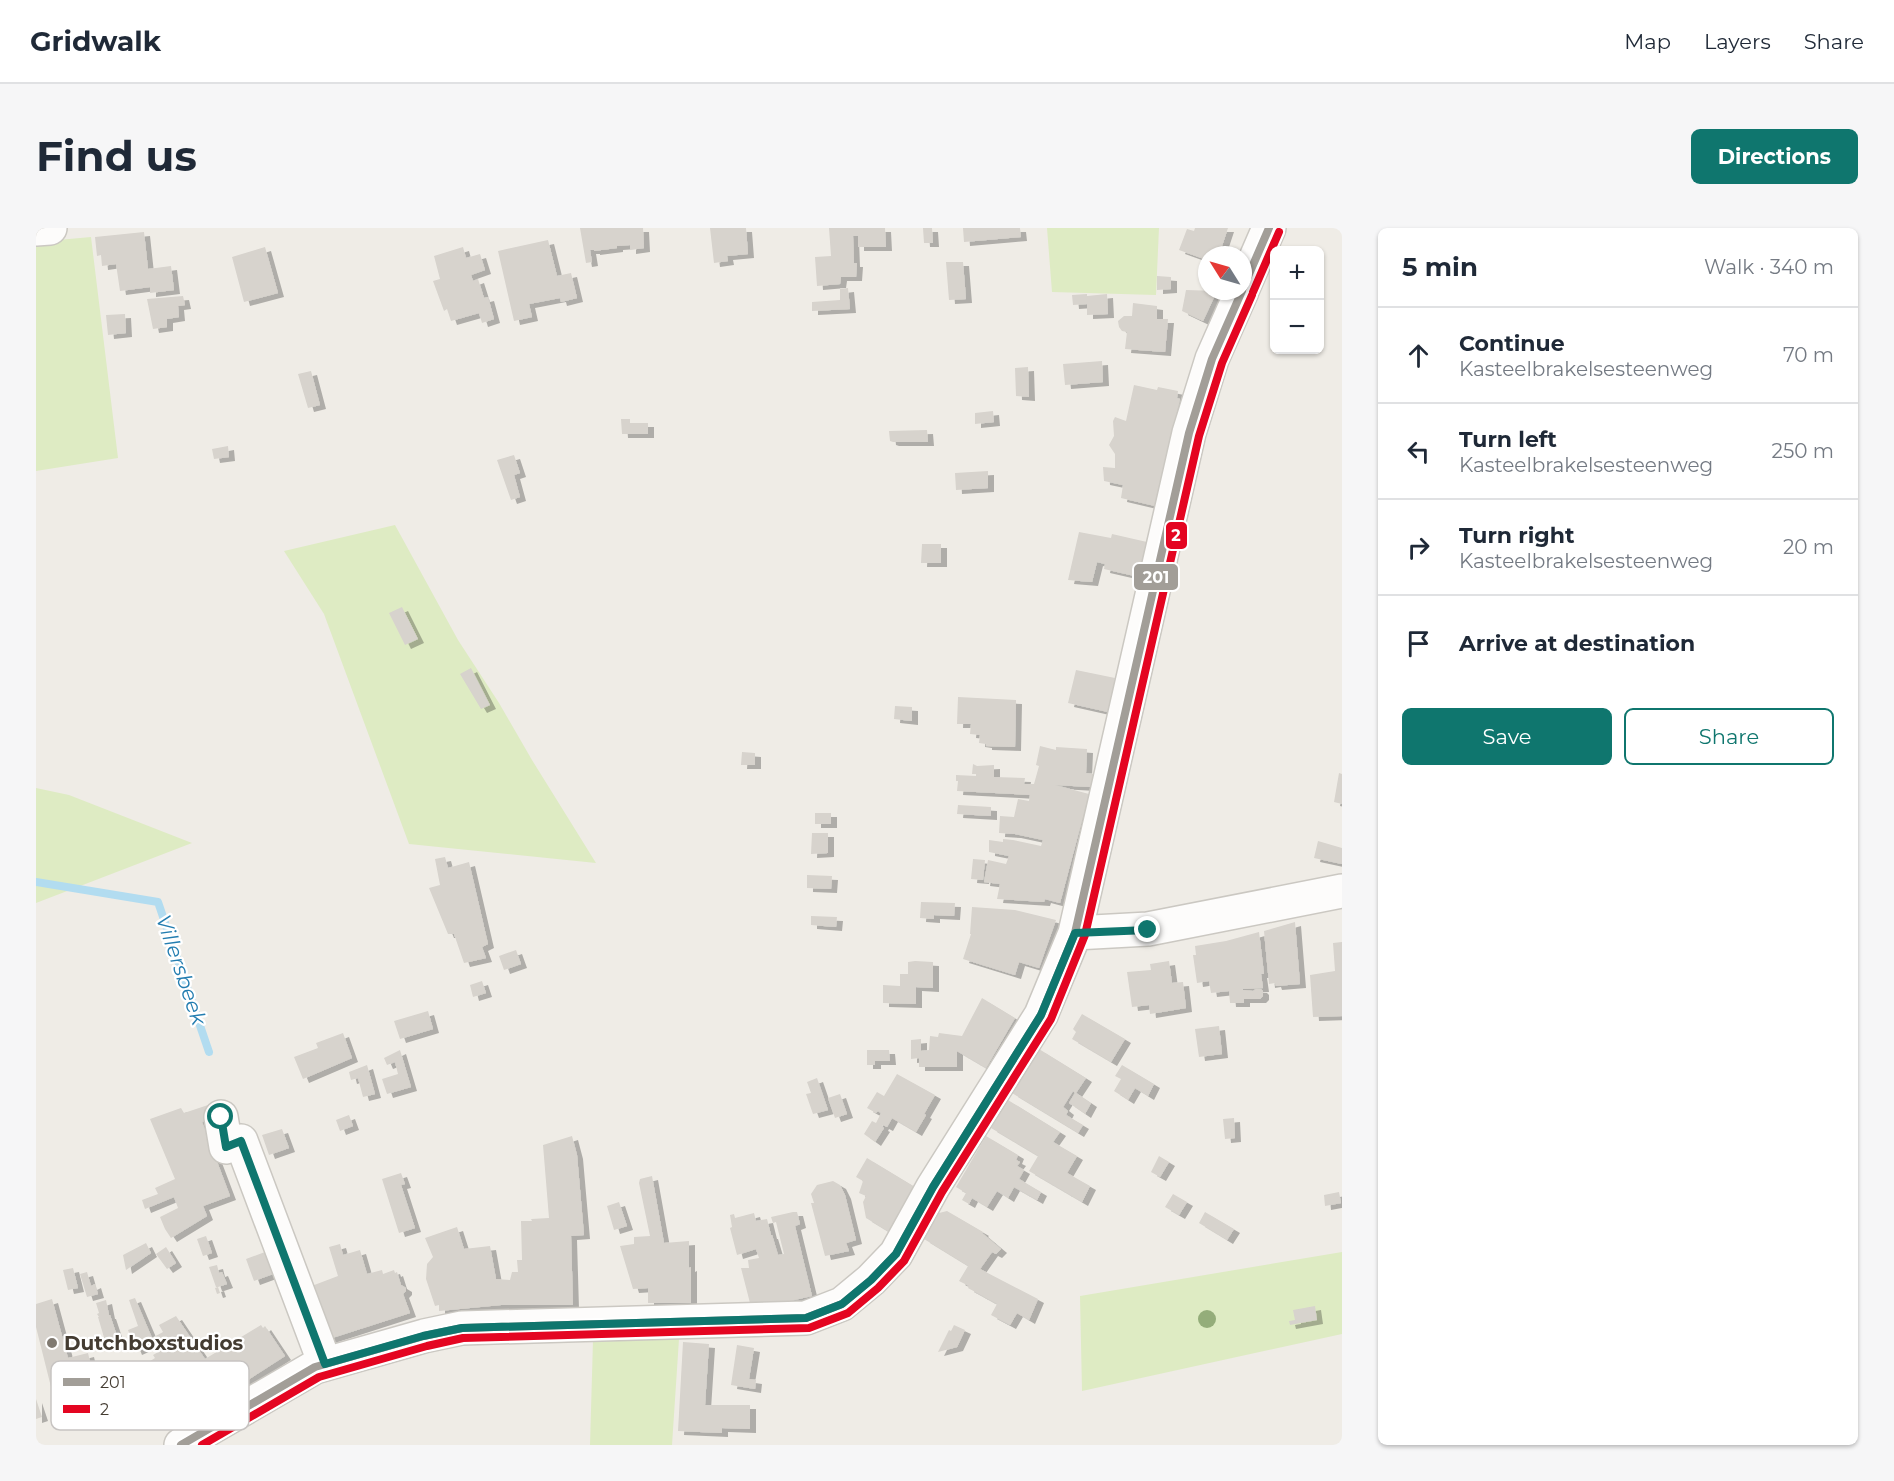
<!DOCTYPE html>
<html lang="en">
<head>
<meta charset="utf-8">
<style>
	:root { --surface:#fff; --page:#f6f6f7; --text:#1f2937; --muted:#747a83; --line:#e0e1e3; --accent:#0f766e }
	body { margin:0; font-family:Montserrat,sans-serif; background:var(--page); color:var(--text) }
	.controls { position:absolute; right:18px; top:18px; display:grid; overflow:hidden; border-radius:9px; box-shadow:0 2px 4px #0004 }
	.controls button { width:54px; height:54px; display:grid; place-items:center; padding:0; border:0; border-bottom:2px solid var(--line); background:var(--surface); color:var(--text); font:30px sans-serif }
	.compass { position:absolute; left:1162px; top:18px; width:54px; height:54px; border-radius:50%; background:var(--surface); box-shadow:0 2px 4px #0004; rotate:307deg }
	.stop { position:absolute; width:18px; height:18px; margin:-14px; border:4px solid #0f766e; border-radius:50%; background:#fff }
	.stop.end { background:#0f766e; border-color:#fff; box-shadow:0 2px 6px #0008 }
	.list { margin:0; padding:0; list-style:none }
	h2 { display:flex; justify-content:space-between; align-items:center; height:78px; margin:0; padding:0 24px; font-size:26px }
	h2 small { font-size:20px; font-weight:400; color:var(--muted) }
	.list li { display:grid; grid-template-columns:39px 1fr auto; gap:18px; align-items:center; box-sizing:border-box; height:96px; padding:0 24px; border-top:2px solid var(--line) }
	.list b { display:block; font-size:22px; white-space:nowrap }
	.list p { margin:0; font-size:20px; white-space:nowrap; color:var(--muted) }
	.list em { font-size:20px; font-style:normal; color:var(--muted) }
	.actions { display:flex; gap:12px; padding:18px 24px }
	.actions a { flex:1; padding:14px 0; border:2px solid var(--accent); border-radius:9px; text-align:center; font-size:21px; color:var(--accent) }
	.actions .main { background:var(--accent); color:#fff }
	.icon { flex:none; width:33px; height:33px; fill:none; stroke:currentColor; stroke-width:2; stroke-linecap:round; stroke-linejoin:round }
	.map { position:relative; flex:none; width:1306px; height:1217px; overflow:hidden; border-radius:9px }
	header { display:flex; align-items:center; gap:36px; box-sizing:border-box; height:84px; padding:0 30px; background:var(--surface); border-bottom:2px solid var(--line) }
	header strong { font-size:28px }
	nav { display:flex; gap:33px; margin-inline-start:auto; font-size:21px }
	.intro { display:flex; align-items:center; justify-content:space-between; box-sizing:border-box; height:144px; padding:0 36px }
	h1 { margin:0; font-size:42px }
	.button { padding:15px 27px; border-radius:9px; background:var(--accent); color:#fff; font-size:21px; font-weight:700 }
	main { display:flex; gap:36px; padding:0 36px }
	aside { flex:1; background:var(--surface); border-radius:9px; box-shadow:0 2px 4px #0004 }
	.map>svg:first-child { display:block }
	.green { fill:#deebc3 }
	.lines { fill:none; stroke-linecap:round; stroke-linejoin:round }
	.stream { stroke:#b2dcf0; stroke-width:8 }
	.building { fill:#d7d3cd; filter:url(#shadow) }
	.minor-casing { stroke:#cbc8c2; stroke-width:36 }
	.minor { stroke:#fdfcfb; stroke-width:33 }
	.bus-1-casing { stroke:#fff; stroke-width:12 }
	.bus-2-casing { stroke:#fff; stroke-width:12 }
	.bus-1 { stroke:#a29e98; stroke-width:8 }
	.bus-2 { stroke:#e40521; stroke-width:8 }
	.tree { fill:#94ad7a }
	.route { stroke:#0f766e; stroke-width:8 }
	.poi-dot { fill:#807a71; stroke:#fff; stroke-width:2 }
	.labels { text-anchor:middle; stroke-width:4.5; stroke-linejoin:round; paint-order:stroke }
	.poi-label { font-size:20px; font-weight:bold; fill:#443c32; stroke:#fff; text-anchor:start }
	.water-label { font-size:21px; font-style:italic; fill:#237db0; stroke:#fff }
	.key { fill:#fff; stroke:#c7c4c2; stroke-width:1.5 }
	.key-label { font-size:16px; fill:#443c32 }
	.line-badge { stroke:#fff; stroke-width:2 }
	.badge-label { font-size:16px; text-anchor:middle; font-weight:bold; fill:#fff }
</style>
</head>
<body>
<header>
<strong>Gridwalk</strong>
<nav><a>Map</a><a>Layers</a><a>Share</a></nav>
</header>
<div class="intro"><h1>Find us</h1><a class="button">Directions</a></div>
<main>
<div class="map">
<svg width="1306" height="1217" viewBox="0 0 1306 1217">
	<defs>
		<filter id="shadow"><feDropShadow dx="6" dy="4" stdDeviation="0" flood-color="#0004"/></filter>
	</defs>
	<rect width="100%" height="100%" fill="#efece6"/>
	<path class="green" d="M1011,0H1123L1120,67L1016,64Z
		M55,9L82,230L0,243V14Z
		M359,297L422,412L463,475L496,532L560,635L373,616L288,386L248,323Z
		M0,560L33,567L156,615L0,675Z
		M1306,1024V1106L1046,1163L1044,1068Z
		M643,1111L636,1217H554L557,1112Z"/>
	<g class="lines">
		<path class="stream" d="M0,654L122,674L173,824"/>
	</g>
	<path class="building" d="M544,0H607L608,20L594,22V17L581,18V20L558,23V22H554L556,34L550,35Z
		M674,0H710L712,26L691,28L692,33L678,35Z
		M793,0H849L850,19H822V8H817L818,35H821L820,49H805L804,56L781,58L779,29L795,28Z
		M887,0H896L897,15H888Z
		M927,0H984L985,9L928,14Z
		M1159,0H1192L1183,27H1171V32L1143,22L1151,1L1158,3Z
		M108,4L112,41L135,38L138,62L114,65V59L84,63L80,36L66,38L65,27L61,28L59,9Z
		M512,12L521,48L535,45L541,70L525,74L524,70L493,76L496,89L478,93L462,23Z
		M229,19L242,65L208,74L196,29Z
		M427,19L430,30L444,26L449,42L435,47L437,53L442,51L448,70L452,69L458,91L446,95L443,85L415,93L411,81L408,83L397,53L404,51L398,28Z
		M910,34H927L930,71L913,72Z
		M1121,48L1135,49V61L1121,62Z
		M812,60L814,81L776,83V74L804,72V61Z
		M1150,62L1181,63L1167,93L1146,83Z
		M1051,66V68L1071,66L1072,86L1051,87V76L1037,77L1036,67Z
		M147,68L149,77L142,78L143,89L131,91V99L117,101L111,71Z
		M1097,75L1121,78V91H1132L1129,124L1089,121L1091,104L1086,103L1083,99L1082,93L1088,88H1096Z
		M89,86L90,105L72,107L70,87Z
		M1066,133L1067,154L1029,157L1027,136Z
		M992,139L993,169L980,168L979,140Z
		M275,143L284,177L272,180L262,146Z
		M1098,157L1121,162L1122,159L1142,163L1141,170L1144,171L1119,278L1085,270L1087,257L1068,253L1067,239L1079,240V226L1073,217L1078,208L1077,193L1079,189L1090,193Z
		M957,183L958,194L939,196V185Z
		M585,191H594V195H612V206H586Z
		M891,202L892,214H857L854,213L853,203Z
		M192,218L193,229L178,231L176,221Z
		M478,227L484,245L478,247L484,269L475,272L461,232Z
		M952,243V260L920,262L919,245Z
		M1043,304L1075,310L1076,306L1111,314L1103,349L1068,341L1069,336L1061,334L1056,354L1032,352Z
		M886,316H905V335H885Z
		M366,379L382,411L369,417L353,385Z
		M435,440L454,477L445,481L424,446Z
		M1040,442L1079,450L1072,484L1032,475Z
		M922,469L980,472L979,519L950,518V516L943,515L944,507L934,506L935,496H921Z
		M859,478L876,479V493L858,491Z
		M1004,518L1020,522V519L1051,521L1050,545L1058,546L1054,559L1019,557L1053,566L1024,675L1009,671L1008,674L961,671L964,656L948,654L952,632L970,636L973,628L953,624V612L967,614V611L977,612L1005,618L1007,612L979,606L963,605L964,588L978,589L982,571L993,573L994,567L921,563L922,553H920V547L940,548V546H936L937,536L941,538L958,537V549L989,550L988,556H998L1003,538L1000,537Z
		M706,524L719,525V537H705Z
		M1303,545L1306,546V576L1298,574Z
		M922,577L955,579V588L921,586Z
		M779,585H795V596H779Z
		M776,605H792V625L775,626Z
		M1282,613L1306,620V636L1278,630Z
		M409,629L412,640L433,634L452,716L446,719L450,730L428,735L418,706H412L393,660L404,657L399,631Z
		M937,631L949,632L947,652L935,651Z
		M771,647L796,648L795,661L771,660Z
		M885,674L919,675L918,688L898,687V691L884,690Z
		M936,679L979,682L1020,692L1003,740L983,734L979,747L927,731L935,706H934Z
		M775,688L801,689L800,699L775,697Z
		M1259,694L1264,756L1240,758L1239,755L1233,756L1228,703Z
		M1223,704L1228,746H1225L1227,760L1207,761V762L1217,763L1220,761H1225L1227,763V768L1224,771H1208V775H1194L1193,763L1175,765L1173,753L1161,755L1157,727H1160L1159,718L1190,713Z
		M1306,714V788L1277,789L1274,747L1299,743L1297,715Z
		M480,722L485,736L468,742L463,728Z
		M879,733L897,734V760L880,759V776L847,775V757L864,758V746H872V734Z
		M1133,733L1136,755L1147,754L1150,780L1114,786L1113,777L1096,779L1091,744L1115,742L1114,736Z
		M446,753L450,765L437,769L434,757Z
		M946,770L979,790L950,840L921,823V839H883V830L875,831V812L885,811V823L893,822L894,808L902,809L903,805L926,808Z
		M392,783L397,801L364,811L358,793Z
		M1046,786L1089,811L1075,834L1036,811L1040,804L1037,801Z
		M1183,798L1186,826L1163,829L1159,801Z
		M307,805L316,830L267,851L258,829L282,820L280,815Z
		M1003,821L1050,850L1040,865L1055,875L1049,886L1033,875L1039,865L1037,863L1027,879L1032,883L1030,887L1047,897L1042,905L976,865Z
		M364,822L375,859L351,866L346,851L362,846L359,834L351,837L348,830Z
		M831,822H853L854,833H839V837H831Z
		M331,837L339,866L327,869L322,850L315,852L313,844Z
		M1086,837L1118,856L1112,868L1099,860L1092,872L1078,863L1085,851L1079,848Z
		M861,846L899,867L888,886L890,887L880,904L856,890L851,899L847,897L846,899L848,900L839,914L828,906L836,893L840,895L845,885L842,883L840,885L831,880L841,864L848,868Z
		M781,850L792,882L777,886L770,866L775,865L771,854Z
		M804,866L811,886L799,890L792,870Z
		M972,872L1024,904L1017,914L1041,928L1031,945L1054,958L1046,974L993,943L1002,928L955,900Z
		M178,875L181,888L166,894L194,968L167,978L171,988L135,1010L129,1001L124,989L142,980L138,969L109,981L106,972L122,966L119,960L139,951L114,891L145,880L148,885Z
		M313,887L317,898L304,903L300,892Z
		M1198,890L1199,910L1189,911L1187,891Z
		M246,901L253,920L233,927L226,907Z
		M536,908L541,927L548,1007L535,1008L537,1077H465L403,1083V1077L399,1078L390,1051L391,1036L397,1029L389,1010L421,999L428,1021L454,1018L460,1051L474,1052L476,1044H482L481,1032H486L485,993H496L495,991L513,990L507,917Z
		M950,908L982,927L980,932L984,934L981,938L988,942L983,951L1005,964L1001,972L978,959L972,970L961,963L951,979L936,970L933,976L926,972L930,965L920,959Z
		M1123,928L1133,934L1124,949L1115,944Z
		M831,930L879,959L853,1004L830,990L827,974L830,968L823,965L827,953L820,949Z
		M365,945L369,956L365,957L379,1000L363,1005L346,951Z
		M616,948L628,1015L653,1013V1040L655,1039V1075H612V1060L597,1061L584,1018L598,1016V1009L614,1008L603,955L604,951Z
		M797,953L804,957L809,967L820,1012L810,1015L813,1023L789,1028L775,975H778L775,966L781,957Z
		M1303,964L1305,975L1289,978L1288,967Z
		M1137,966L1151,974L1143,987L1129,979Z
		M583,974L591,998L578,1002L571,978Z
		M911,983L947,1004L946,1005L965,1021L960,1026L956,1024L944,1041L1002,1071L993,1092L981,1085L974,1097L955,1087L961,1076L932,1060L933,1058L923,1053L932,1038L888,1011L903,985Z
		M757,984H761L764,996L759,998L776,1068L745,1075H714L705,1040H713L712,1032L723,1030L720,1021L701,1027L694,1000L696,999L694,987L698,986L699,990L718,985L720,993L731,991L735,1007H736L742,1027L748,1026L740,994L737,995L735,989Z
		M1169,984L1198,1001L1191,1012L1163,995Z
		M170,1008L176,1025L167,1028L161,1011Z
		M110,1015L115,1025L90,1042L87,1027Z
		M304,1016L307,1027L324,1022L331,1046L346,1042L347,1046L358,1042L359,1045L361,1044L365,1057L370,1060V1063L367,1066L374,1085L293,1111L273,1059L302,1048L293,1019Z
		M130,1019L140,1035L131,1041L120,1026Z
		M229,1024L237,1046L218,1053L210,1031Z
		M181,1037L183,1045L186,1044L191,1056L182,1059L184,1065L181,1066L179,1060L182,1059H180L173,1039Z
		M37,1040L42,1060L32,1062L27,1042Z
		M51,1044L55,1058L59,1056L62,1066L51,1069L44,1046Z
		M99,1070L116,1110L127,1104L123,1097L140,1088L169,1131L225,1097L227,1100L229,1098L249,1128L144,1196L116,1153L120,1150L111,1135L119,1130L117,1127L124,1123L118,1115L100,1123L92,1102L102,1098L93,1072Z
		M16,1071L32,1130L52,1125L55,1138L35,1143L37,1149L30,1151L32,1158L16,1163L0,1099V1076Z
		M70,1072L73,1087H74L81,1108L69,1113L62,1089H63L61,1086L63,1085L60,1075Z
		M1279,1078L1281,1092L1254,1097L1253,1093L1259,1092L1257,1082Z
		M918,1097L929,1102L921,1119L902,1124L913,1102L915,1103Z
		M647,1114L673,1116L669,1177H714V1201L686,1200V1205L642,1203Z
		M701,1117L718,1120L713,1151L720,1152L719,1161L695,1157Z
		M0,1171L6,1189L0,1191Z"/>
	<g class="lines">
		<g class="minor-casing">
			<path id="minor" d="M0,1L14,0
				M1207,60L1233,0
				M1039,705L1112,701L1306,663
				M185,889L190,919L205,913L289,1136
				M145,1217L279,1139L388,1108L426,1100L770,1090L806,1076L835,1052L860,1026L897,959L1005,787L1039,705L1153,205L1176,131L1206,63"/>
		</g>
		<use href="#minor" class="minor"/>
		<g class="bus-1-casing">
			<path id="bus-1" d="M1207,60L1233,0
				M145,1217L279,1139L388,1108L426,1100L770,1090L806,1076L835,1052L860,1026L897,959L1005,787L1039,705L1153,205L1176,131L1206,63"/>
		</g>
		<g class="bus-2-casing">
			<path id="bus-2" d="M1217,64L1243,4
				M166,1217L283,1149L391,1118L427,1110L773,1100L812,1085L842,1060L868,1033L906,964L1015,791L1049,707L1163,208L1186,135L1216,67"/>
		</g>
		<use href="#bus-1" class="bus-1"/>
		<use href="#bus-2" class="bus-2"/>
	</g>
	<circle class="tree" cx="1171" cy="1091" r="9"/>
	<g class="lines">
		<path class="route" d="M185,889L190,919L205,913L289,1136L387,1108L426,1100L770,1090L806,1076L835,1052L860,1026L897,959L1005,787L1039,705L1112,702"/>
	</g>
	<circle class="poi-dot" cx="16" cy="1115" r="6"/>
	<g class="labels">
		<g class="poi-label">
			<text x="28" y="1122">Dutchboxstudios</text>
		</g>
		<g class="water-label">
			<text transform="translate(145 742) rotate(71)" y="7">Villersbeek</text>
		</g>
	</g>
	<rect x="15" y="1133" width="198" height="69" rx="9" class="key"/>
	<rect x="27" y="1150" width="27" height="8" fill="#a29e98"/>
	<rect x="27" y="1177" width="27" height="8" fill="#e40521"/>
	<g class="key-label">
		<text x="64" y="1160">201</text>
		<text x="64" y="1187">2</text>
	</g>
	<g class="line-badge">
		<rect x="1129" y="293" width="23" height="29" rx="6" fill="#e40521"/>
		<rect x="1097" y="335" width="46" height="28" rx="6" fill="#a29e98"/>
	</g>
	<g class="badge-label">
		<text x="1140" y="313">2</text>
		<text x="1120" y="355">201</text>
	</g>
</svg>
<div class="controls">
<button>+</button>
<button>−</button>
</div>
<svg class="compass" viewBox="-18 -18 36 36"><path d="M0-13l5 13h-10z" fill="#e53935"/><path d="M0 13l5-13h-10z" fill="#747a83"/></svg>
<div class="stop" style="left:185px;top:889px"></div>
<div class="stop end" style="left:1112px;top:702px"></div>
</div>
<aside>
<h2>5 min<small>Walk · 340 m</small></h2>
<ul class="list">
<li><svg class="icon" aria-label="ahead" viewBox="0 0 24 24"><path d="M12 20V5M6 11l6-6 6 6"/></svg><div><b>Continue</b><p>Kasteelbrakelsesteenweg</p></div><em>70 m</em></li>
<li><svg class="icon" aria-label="left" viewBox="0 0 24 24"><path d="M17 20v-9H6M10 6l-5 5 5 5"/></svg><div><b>Turn left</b><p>Kasteelbrakelsesteenweg</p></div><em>250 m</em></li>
<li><svg class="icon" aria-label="right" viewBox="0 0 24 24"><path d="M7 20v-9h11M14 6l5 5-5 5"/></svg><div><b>Turn right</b><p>Kasteelbrakelsesteenweg</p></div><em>20 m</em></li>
<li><svg class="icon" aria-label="arrive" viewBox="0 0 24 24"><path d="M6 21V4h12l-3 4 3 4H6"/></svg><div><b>Arrive at destination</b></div></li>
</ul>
<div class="actions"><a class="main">Save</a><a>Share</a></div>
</aside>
</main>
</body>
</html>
